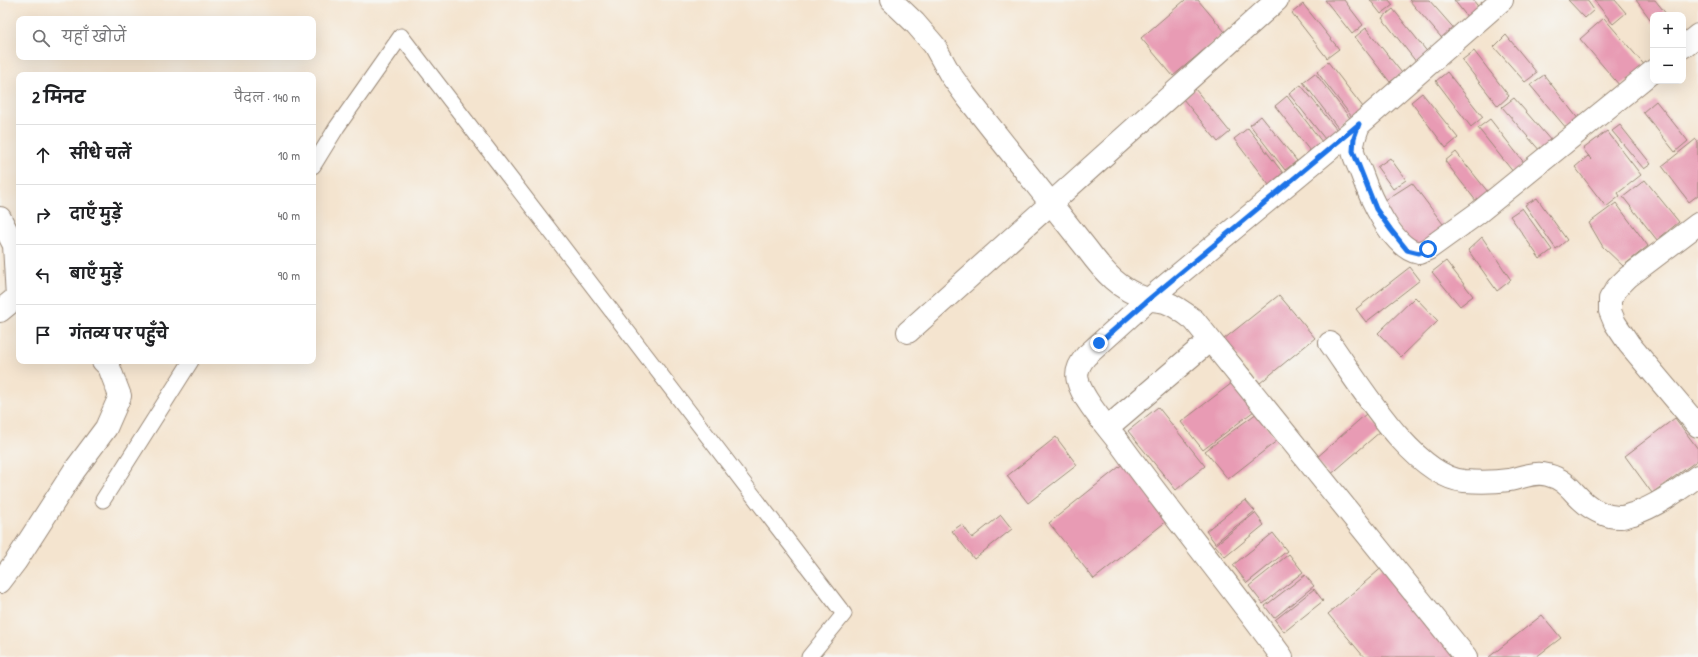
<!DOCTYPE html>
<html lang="hi">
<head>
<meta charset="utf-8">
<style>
	:root { --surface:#fff; --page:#f2f2f2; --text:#202124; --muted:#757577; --line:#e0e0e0 }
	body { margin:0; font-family:"Patrick Hand","Playpen Sans Deva",sans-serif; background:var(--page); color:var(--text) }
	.controls { position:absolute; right:12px; top:12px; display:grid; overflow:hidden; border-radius:8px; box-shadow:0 4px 16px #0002 }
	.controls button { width:36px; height:36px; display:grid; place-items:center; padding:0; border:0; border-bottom:1px solid var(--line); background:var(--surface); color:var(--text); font:20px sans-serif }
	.stop { position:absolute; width:12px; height:12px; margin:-9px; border:3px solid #1a73e8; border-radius:50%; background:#fff }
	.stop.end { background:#1a73e8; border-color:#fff; box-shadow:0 1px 4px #0008 }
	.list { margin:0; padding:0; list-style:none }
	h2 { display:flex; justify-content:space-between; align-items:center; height:52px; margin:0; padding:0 16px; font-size:17px }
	h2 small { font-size:13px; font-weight:400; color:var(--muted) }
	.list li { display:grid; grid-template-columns:26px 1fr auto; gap:12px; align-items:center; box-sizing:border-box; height:60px; padding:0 16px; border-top:1px solid var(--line) }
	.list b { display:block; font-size:15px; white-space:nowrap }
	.list em { font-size:13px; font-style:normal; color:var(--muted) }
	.icon { flex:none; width:22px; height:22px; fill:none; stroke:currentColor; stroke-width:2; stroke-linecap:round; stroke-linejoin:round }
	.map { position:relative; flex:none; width:1698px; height:657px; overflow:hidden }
	.search { position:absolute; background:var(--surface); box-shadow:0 4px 16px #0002; left:16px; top:16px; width:300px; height:44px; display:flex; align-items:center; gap:10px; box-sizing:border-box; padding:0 14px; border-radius:8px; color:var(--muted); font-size:15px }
	.panel { position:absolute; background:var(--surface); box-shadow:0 4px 16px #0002; left:16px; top:72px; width:300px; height:292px; border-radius:8px }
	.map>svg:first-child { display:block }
	.building { fill:#e89bb4 }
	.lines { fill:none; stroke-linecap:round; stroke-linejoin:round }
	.service-casing { stroke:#988776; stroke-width:17 }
	.minor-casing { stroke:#988776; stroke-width:24 }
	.service { stroke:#fff; stroke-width:15 }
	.minor { stroke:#fff; stroke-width:22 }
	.route { stroke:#1a73e8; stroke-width:5 }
</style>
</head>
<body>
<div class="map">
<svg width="1698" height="657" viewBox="0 0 1698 657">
	<rect width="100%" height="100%" fill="#f6f6f2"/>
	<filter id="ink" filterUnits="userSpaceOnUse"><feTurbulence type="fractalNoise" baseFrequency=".025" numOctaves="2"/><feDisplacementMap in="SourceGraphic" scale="8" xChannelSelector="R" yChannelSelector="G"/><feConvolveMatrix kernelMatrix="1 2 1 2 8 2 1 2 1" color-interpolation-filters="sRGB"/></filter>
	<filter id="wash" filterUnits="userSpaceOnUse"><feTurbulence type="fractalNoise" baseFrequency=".012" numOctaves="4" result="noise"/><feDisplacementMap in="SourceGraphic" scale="16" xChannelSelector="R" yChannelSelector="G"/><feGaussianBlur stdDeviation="0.9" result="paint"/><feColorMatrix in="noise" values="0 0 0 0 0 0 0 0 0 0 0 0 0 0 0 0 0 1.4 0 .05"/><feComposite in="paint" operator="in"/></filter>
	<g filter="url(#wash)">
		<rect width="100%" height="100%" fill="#f4e4cf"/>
		<g id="blocks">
			<path class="building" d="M1185,0H1198L1225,32L1173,76L1141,38Z
				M1325,0H1344L1363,25L1352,34Z
				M1370,0H1389L1393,5L1381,14Z
				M1409,0H1429L1458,33L1447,44Z
				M1454,0H1473L1480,9L1468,18Z
				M1568,0H1587L1594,10L1585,18Z
				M1594,0H1615L1626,13L1613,24Z
				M1636,0H1655L1667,15H1653V23Z
				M1303,4L1339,49L1327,58L1292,13Z
				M1393,9L1429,54L1417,63L1382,18Z
				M1604,18L1647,68L1620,86L1580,39Z
				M1366,28L1402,73L1390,82L1355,37Z
				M1506,35L1537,73L1525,82L1494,47Z
				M1474,51L1509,96L1498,106L1462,60Z
				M1328,62L1363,107L1352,117L1317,72Z
				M1447,72L1483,117L1471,127L1436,81Z
				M1315,73L1350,118L1338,128L1303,82Z
				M1544,75L1579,120L1567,129L1530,85Z
				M1301,85L1337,130L1325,139L1289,94Z
				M1195,89L1230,132L1218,142L1183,99Z
				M1422,93L1458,138L1446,148L1411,102Z
				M1287,96L1322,142L1310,151L1275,106Z
				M1514,98L1552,142L1541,152L1502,107Z
				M1656,101L1688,141L1675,152L1643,112Z
				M1261,116L1297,161L1285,170L1250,125Z
				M1490,119L1525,164L1514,173L1478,128Z
				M1620,125L1651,164L1644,169L1612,131Z
				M1248,128L1283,173L1269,185L1234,139Z
				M1607,131L1641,175L1618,193L1620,196L1606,207L1575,167L1588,156L1592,160L1583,149Z
				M1696,139L1698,142V195L1689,202L1662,166Z
				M1456,152L1492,197L1480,206L1445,161Z
				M1390,158L1406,180L1393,189L1377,167Z
				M1645,180L1679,222L1657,240L1623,197Z
				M1412,183L1446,228L1416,250L1379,204Z
				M1537,198L1567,240L1556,249L1525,205Z
				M1616,203L1648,246L1623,266L1603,247L1589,223Z
				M1522,208L1552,250L1540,259L1510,216Z
				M1482,237L1511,280L1497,291L1468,250Z
				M1446,261L1473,296L1460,306L1432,272Z
				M1410,267L1420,280L1366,322L1356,309Z
				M1279,295L1315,338L1260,383L1224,339Z
				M1415,297L1438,321L1401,357L1378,333Z
				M1232,383L1254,411L1203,450L1181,422Z
				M1158,407L1205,466L1176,490L1128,431Z
				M1257,413L1278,440L1228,479L1205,451Z
				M1366,414L1381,431L1329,476L1315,459Z
				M1675,418L1698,449V460L1652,493L1625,456Z
				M1056,437L1077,465L1028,503L1007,476Z
				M1124,463L1168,520L1094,579L1049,523Z
				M1245,500L1255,511L1215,543L1206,531Z
				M1255,513L1264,525L1225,557L1215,545Z
				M1001,515L1012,529L974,559L952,531L962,524L972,538Z
				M1273,533L1287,551L1247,583L1233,565Z
				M1289,554L1303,572L1263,604L1249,586Z
				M1385,565L1457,657H1364L1328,614Z
				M1305,575L1314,586L1274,618L1265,606Z
				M1314,589L1323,601L1284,632L1275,620Z
				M1542,615L1561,638L1536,657H1489Z"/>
		</g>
	</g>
	<g filter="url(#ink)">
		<use href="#blocks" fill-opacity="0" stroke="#988776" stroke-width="1"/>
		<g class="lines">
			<g class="service-casing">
				<path id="service" d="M313,166L337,127L401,36L844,614L809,657
					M103,500L191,361"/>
			</g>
			<g class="minor-casing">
				<path id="minor" d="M891,0L915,23L934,45L950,74L966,96L1087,249C1104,272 1118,289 1147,299C1153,301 1159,300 1165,302C1176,306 1185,313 1194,320L1466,657
					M1683,47L1698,35
					M1359,125C1356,133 1352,143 1353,151C1354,158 1358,165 1361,172C1369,195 1392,249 1419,253L1428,249L1478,213L1653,71
					M0,218L14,245L17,297
					M1698,224L1628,277L1617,288L1610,299V311L1615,323L1629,344L1698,426
					M0,311L17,297
					M908,332L1277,0
					M1330,343C1358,382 1413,476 1464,481C1479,482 1494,482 1509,480C1522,478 1534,471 1548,475C1567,480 1571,491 1585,503C1594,511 1609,518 1621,517C1625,517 1629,515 1633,514C1657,506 1677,491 1698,476
					M1108,427L1210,340
					M0,582L16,561L74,471L106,428L120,396L109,367L103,361
					M1282,657C1231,586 1175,519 1124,449C1111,431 1083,401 1078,381C1075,371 1080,363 1086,356L1148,300L1359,125L1502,0"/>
			</g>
			<use href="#service" class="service"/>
			<use href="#minor" class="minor"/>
		</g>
	</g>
	<g class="lines" filter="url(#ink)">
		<path class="route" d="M1099,343L1148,300L1359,124L1354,138L1353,151L1376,209L1391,230L1407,250L1419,253L1428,249"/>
	</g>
</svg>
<div class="controls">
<button>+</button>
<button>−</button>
</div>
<div class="stop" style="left:1428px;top:249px"></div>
<div class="stop end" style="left:1099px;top:343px"></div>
<div class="search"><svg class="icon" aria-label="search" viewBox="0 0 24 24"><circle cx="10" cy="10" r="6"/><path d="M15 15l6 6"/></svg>यहाँ खोजें</div>
<section class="panel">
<h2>2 मिनट<small>पैदल · 140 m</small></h2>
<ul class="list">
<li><svg class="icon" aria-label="ahead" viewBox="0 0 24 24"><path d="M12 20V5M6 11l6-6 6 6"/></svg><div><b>सीधे चलें</b></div><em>10 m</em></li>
<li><svg class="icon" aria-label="right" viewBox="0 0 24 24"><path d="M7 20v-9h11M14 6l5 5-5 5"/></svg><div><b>दाएँ मुड़ें</b></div><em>40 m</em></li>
<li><svg class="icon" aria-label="left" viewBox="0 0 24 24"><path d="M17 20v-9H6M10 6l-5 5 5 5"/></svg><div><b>बाएँ मुड़ें</b></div><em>90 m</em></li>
<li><svg class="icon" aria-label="arrive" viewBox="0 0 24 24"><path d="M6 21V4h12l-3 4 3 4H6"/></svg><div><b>गंतव्य पर पहुँचे</b></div></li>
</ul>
</section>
</div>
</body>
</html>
